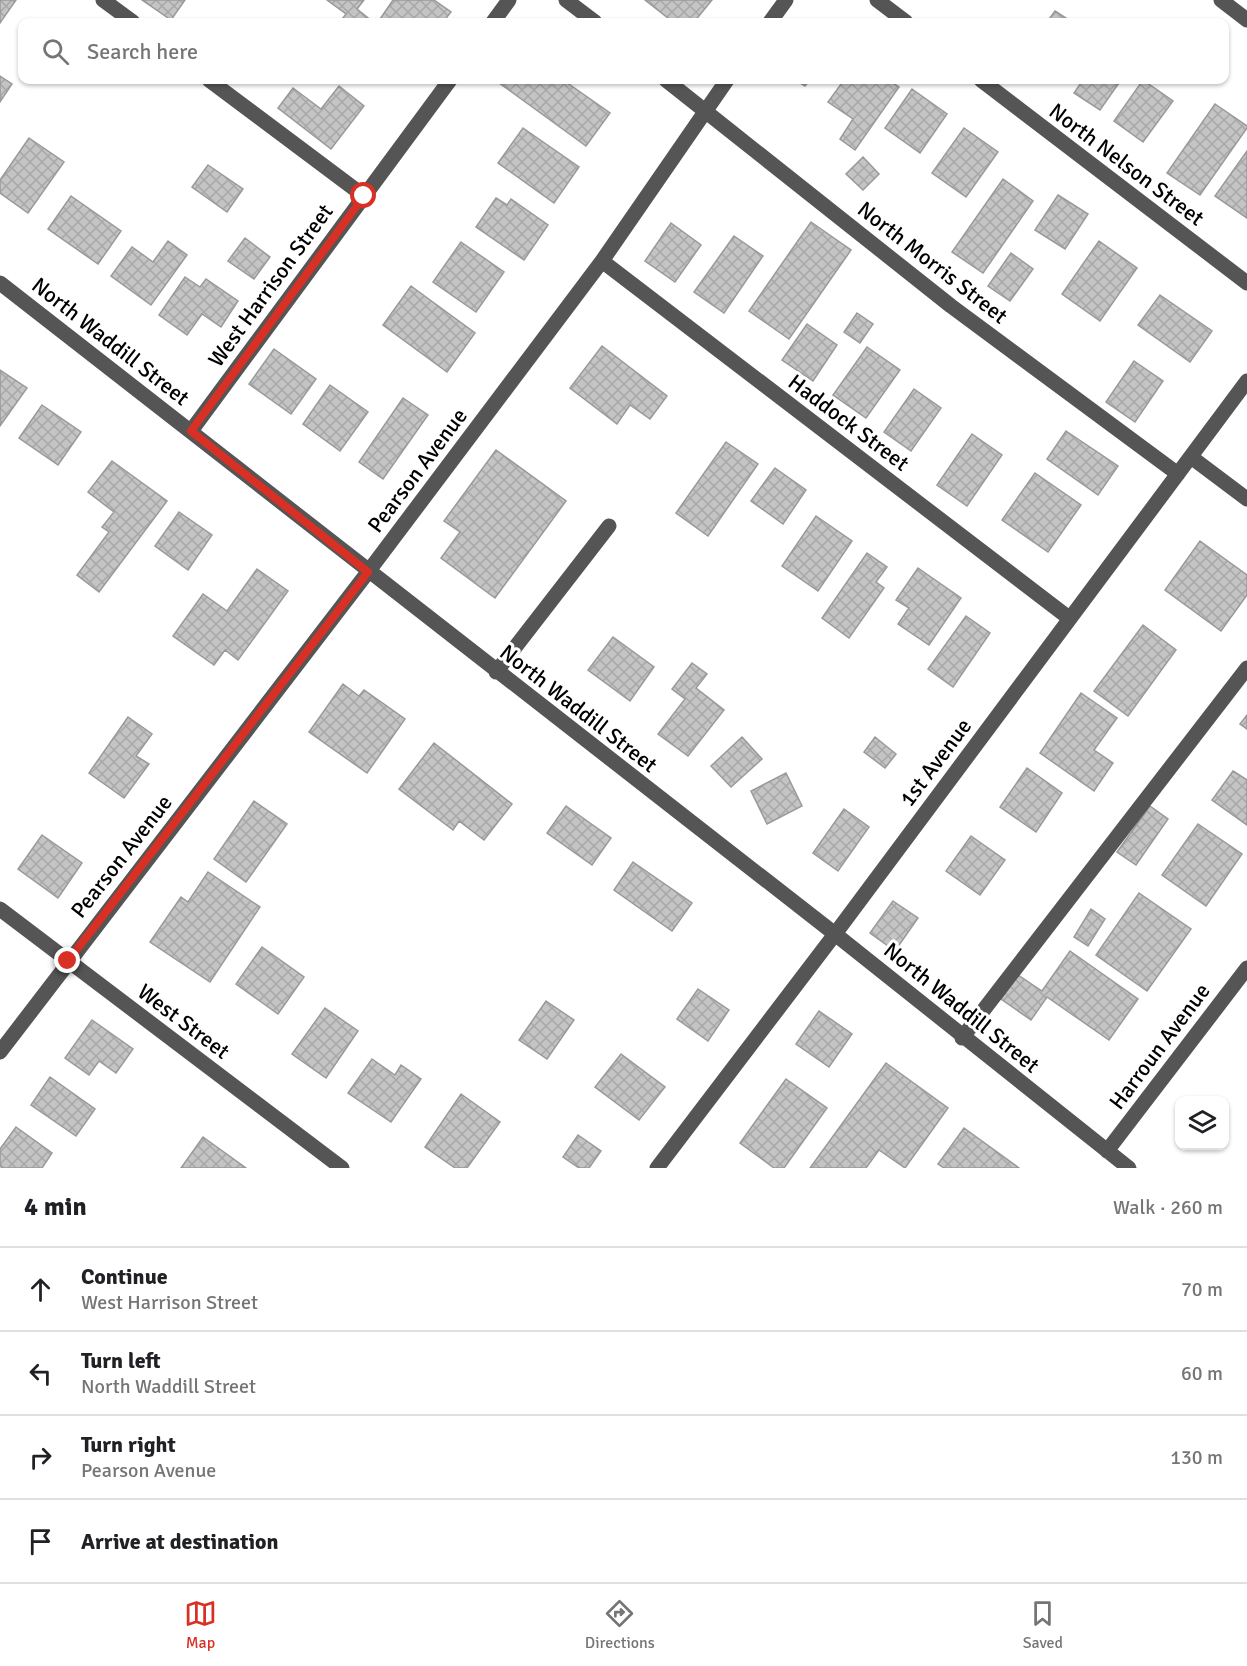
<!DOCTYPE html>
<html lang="en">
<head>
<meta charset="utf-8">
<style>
	:root { --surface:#fff; --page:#f2f2f2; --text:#202124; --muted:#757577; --line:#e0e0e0; --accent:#d93025 }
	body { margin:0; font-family:Signika,sans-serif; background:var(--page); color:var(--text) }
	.controls { position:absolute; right:18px; bottom:18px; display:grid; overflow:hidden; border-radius:12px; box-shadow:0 2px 4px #0004 }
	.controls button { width:54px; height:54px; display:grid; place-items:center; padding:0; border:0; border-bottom:2px solid var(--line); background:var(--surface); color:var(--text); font:30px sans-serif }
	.stop { position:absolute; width:18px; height:18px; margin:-14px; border:4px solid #d93025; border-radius:50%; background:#fff }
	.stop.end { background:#d93025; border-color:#fff; box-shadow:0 2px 6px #0008 }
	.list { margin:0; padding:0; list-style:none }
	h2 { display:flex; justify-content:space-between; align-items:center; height:78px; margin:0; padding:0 24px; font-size:26px }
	h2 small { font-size:20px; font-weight:400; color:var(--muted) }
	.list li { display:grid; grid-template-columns:39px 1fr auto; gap:18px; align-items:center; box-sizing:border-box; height:84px; padding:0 24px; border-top:2px solid var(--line) }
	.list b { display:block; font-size:22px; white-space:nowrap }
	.list p { margin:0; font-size:20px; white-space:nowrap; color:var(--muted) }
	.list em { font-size:20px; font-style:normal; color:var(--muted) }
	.icon { flex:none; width:33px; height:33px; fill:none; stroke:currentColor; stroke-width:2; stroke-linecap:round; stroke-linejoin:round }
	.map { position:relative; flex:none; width:1247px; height:1168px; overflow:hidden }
	.search { position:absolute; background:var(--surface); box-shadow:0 2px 4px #0004; left:18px; right:18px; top:18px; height:66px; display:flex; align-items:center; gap:15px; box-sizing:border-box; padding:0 21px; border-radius:12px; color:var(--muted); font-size:22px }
	.sheet { height:414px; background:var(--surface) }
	nav { display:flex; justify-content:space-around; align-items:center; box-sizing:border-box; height:84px; border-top:2px solid var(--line); background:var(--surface); font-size:16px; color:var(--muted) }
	nav a { display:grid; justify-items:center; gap:3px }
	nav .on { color:var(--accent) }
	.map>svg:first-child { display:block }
	.building { fill:url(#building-cross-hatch); stroke:#999; stroke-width:1.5 }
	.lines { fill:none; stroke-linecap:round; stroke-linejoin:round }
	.minor { stroke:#555; stroke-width:15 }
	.route { stroke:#d93025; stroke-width:8 }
	.labels { text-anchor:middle; stroke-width:6; stroke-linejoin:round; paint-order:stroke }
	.street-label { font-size:22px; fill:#000; stroke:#fff }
</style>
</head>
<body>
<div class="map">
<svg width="1247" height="1168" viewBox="0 0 1247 1168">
	<defs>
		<pattern id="building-cross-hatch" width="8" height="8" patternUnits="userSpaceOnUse" patternTransform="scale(1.5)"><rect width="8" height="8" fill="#c4c4c4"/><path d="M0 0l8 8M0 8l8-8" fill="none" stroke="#a7a7a7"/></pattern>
	</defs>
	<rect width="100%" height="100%" fill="#fff"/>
	<path class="building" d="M0,0H16L0,23Z
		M142,0H185L171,20Z
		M327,0H364L357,9L368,18L365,22H340L346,14Z
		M393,0H434L451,12L443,22H385L380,19Z
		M645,0H712L694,22H673Z
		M1055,11L1072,22H1047Z
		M0,76L12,84L0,102Z
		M495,80H563L610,113L586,146Z
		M795,80H810L805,86Z
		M844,80H888L899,87L855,150L840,139L853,119L828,102Z
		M1083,80H1121L1100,110L1074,93Z
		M1143,80L1173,101L1143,142L1114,121Z
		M339,86L364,106L331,149L278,108L293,88L321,109Z
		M912,89L947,114L920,153L885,128Z
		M1215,104L1247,126V128L1200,195L1167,173Z
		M523,128L579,167L554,203L498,163Z
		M964,128L998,152L966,197L932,173Z
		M29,138L64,162L28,213L0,193V180Z
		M1247,151V218L1215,196Z
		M863,157L879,174L863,190L846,174Z
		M208,165L243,189L227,212L192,187Z
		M1003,179L1033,201L983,273L952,252Z
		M1058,195L1088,214L1065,249L1035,230Z
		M71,196L121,231L98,264L48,229Z
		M496,198L507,205L511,199L548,225L524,260L476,227Z
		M811,222L851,250L789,339L749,311Z
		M671,223L701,245L675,282L645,261Z
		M734,236L763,256L724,313L694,292Z
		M245,238L270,257L254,279L228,261Z
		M168,241L187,255L151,305L111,276L132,247L153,262Z
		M1099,241L1137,268L1100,321L1062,294Z
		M461,242L504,272L476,312L433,282Z
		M1011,253L1033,269L1010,301L988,286Z
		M185,277L200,287L206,279L238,301L221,327L202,314L187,335L159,315Z
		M411,286L475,333L447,372L383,325Z
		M1160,295L1212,331L1190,362L1138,325Z
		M857,313L873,324L860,343L844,332Z
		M807,324L837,345L813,381L782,360Z
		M602,346L667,396L650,419L630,405L617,424L570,388Z
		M867,347L900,370L866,418L833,395Z
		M274,349L316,379L291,414L249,384Z
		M1134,361L1163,381L1135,422L1106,402Z
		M0,370L27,388L0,426Z
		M330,385L368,412L340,451L303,424Z
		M914,389L941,408L911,451L884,432Z
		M403,398L428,415L383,479L359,462Z
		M42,405L81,432L58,465L19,438Z
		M1066,431L1118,466L1098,495L1047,459Z
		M972,434L1002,455L967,506L937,485Z
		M726,442L758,464L708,536L676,513Z
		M496,450L566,501L495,598L441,558L460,532L444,521Z
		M112,461L167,501L99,592L77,575L109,532L102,527L114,512L88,492Z
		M775,468L806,490L783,524L751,501Z
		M1035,473L1081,505L1048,552L1002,520Z
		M179,512L212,535L188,570L155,546Z
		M816,516L852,541L818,591L782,566Z
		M1200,541L1247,575V595L1221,631L1165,590Z
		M867,553L887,567L876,582L884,588L849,638L822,618Z
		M918,568L961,598L929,645L898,624L909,608L896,600Z
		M257,569L288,591L238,660L225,650L214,665L173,636L203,594L227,611Z
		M966,616L990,633L953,687L928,669Z
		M1143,625L1176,650L1128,716L1094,691Z
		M613,637L654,667L630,701L588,670Z
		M692,663L707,674L696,688L724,710L688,756L658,734L685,699L672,689Z
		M343,684L359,696L364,690L405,719L367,773L309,732Z
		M1081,693L1117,718L1094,750L1113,763L1094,791L1040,753Z
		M1247,715V729L1240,724Z
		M128,717L152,734L136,756L149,764L124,798L89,773Z
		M742,737L762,759L731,787L711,766Z
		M875,737L896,754L885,768L864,752Z
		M434,743L512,804L484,840L459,821L453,830L399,789Z
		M1027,768L1062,793L1036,832L1000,807Z
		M1233,771L1247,780V825L1212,800Z
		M786,773L802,806L767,824L751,791Z
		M254,801L287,824L246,882L214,859Z
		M566,806L611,838L592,865L547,833Z
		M1150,806L1168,819L1136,865L1117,852Z
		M844,809L869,827L838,871L813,853Z
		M1198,824L1242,854L1206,906L1162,875Z
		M42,835L82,863L58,898L18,869Z
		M971,836L1005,860L980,895L946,871Z
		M633,862L692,903L672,931L614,890Z
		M208,872L260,907L210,982L150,942L181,897L188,902Z
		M1139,893L1191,929L1147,991L1096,955Z
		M893,901L918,918L895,951L870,933Z
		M1091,909L1105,919L1088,946L1074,937Z
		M262,947L304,977L278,1014L236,984Z
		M1070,951L1138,999L1109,1040L1047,997L1031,1020L1001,999L1018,975L1042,991Z
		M698,989L729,1010L708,1041L677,1019Z
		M546,1001L574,1020L547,1059L519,1040Z
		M325,1008L358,1031L326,1078L292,1054Z
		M819,1011L852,1034L829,1067L796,1044Z
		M92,1020L133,1049L116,1073L99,1061L89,1075L65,1058Z
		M621,1054L665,1087L639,1120L595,1087Z
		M372,1059L395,1075L401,1065L421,1079L391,1122L348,1093Z
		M886,1063L948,1108L905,1168L879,1150L866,1168H810Z
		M50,1077L95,1109L76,1136L31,1105Z
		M786,1079L827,1108L784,1168H774L740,1143Z
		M461,1094L500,1122L467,1168H455L425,1147Z
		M16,1127L52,1153L42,1168H2L0,1166V1149Z
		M964,1128L1019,1168H944L938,1164Z
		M578,1135L601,1151L589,1168H579L563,1157Z
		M203,1137L246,1168H181Z"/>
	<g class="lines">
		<path class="minor" d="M103,0L133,22
			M566,0L595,22
			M877,0L906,22
			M1221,0L1247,20
			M493,22L509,0
			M770,22L786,0
			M209,80L364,196
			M666,80L951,306L1178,474
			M981,80L1247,283
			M602,261L1069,618
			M0,283L835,934L1129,1168
			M191,431L450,80
			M1191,457L1247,499
			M496,672L609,526
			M0,909L342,1168
			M962,1038L1247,668
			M0,1052L368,572L602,261L727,80
			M1107,1151L1247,968
			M657,1168L835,934L1247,381"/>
	</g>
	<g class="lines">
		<path class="route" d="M68,961L368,572L191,431L364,196"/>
	</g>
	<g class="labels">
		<g class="street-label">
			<text transform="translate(1127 164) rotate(37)" y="8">North Nelson Street</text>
			<text transform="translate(933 262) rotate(38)" y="8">North Morris Street</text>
			<text transform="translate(270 285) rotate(-54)" y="8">West Harrison Street</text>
			<text transform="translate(111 341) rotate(38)" y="8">North Waddill Street</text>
			<text transform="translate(849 422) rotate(37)" y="8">Haddock Street</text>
			<text transform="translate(417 470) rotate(-53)" y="8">Pearson Avenue</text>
			<text transform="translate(579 708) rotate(38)" y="8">North Waddill Street</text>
			<text transform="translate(935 762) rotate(-53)" y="8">1st Avenue</text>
			<text transform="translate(121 856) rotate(-52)" y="8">Pearson Avenue</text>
			<text transform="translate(962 1007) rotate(39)" y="8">North Waddill Street</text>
			<text transform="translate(184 1021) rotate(37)" y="8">West Street</text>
			<text transform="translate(1159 1046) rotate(-53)" y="8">Harroun Avenue</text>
		</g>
	</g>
</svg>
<div class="controls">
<button><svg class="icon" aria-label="layers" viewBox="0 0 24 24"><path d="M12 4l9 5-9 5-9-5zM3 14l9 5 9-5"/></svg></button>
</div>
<div class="stop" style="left:364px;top:196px"></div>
<div class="stop end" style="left:68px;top:961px"></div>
<div class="search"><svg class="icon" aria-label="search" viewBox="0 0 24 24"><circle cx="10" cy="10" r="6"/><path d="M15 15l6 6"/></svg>Search here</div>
</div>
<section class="sheet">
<h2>4 min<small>Walk · 260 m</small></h2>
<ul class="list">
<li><svg class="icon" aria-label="ahead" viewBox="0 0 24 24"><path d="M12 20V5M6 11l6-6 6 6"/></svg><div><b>Continue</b><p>West Harrison Street</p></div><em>70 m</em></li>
<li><svg class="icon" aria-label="left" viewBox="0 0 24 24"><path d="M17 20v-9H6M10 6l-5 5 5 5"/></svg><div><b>Turn left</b><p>North Waddill Street</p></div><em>60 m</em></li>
<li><svg class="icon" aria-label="right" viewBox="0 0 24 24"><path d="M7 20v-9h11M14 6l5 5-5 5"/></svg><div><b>Turn right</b><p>Pearson Avenue</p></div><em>130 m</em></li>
<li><svg class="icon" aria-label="arrive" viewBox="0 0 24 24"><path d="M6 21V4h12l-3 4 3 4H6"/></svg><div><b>Arrive at destination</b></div></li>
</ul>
</section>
<nav>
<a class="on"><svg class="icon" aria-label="map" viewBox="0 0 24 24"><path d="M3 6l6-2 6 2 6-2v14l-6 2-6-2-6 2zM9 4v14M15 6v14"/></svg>Map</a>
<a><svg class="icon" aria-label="directions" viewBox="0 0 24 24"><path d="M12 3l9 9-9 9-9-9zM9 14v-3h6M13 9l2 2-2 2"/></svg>Directions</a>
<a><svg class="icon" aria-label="saved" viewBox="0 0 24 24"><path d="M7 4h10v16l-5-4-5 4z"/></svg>Saved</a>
</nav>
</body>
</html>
